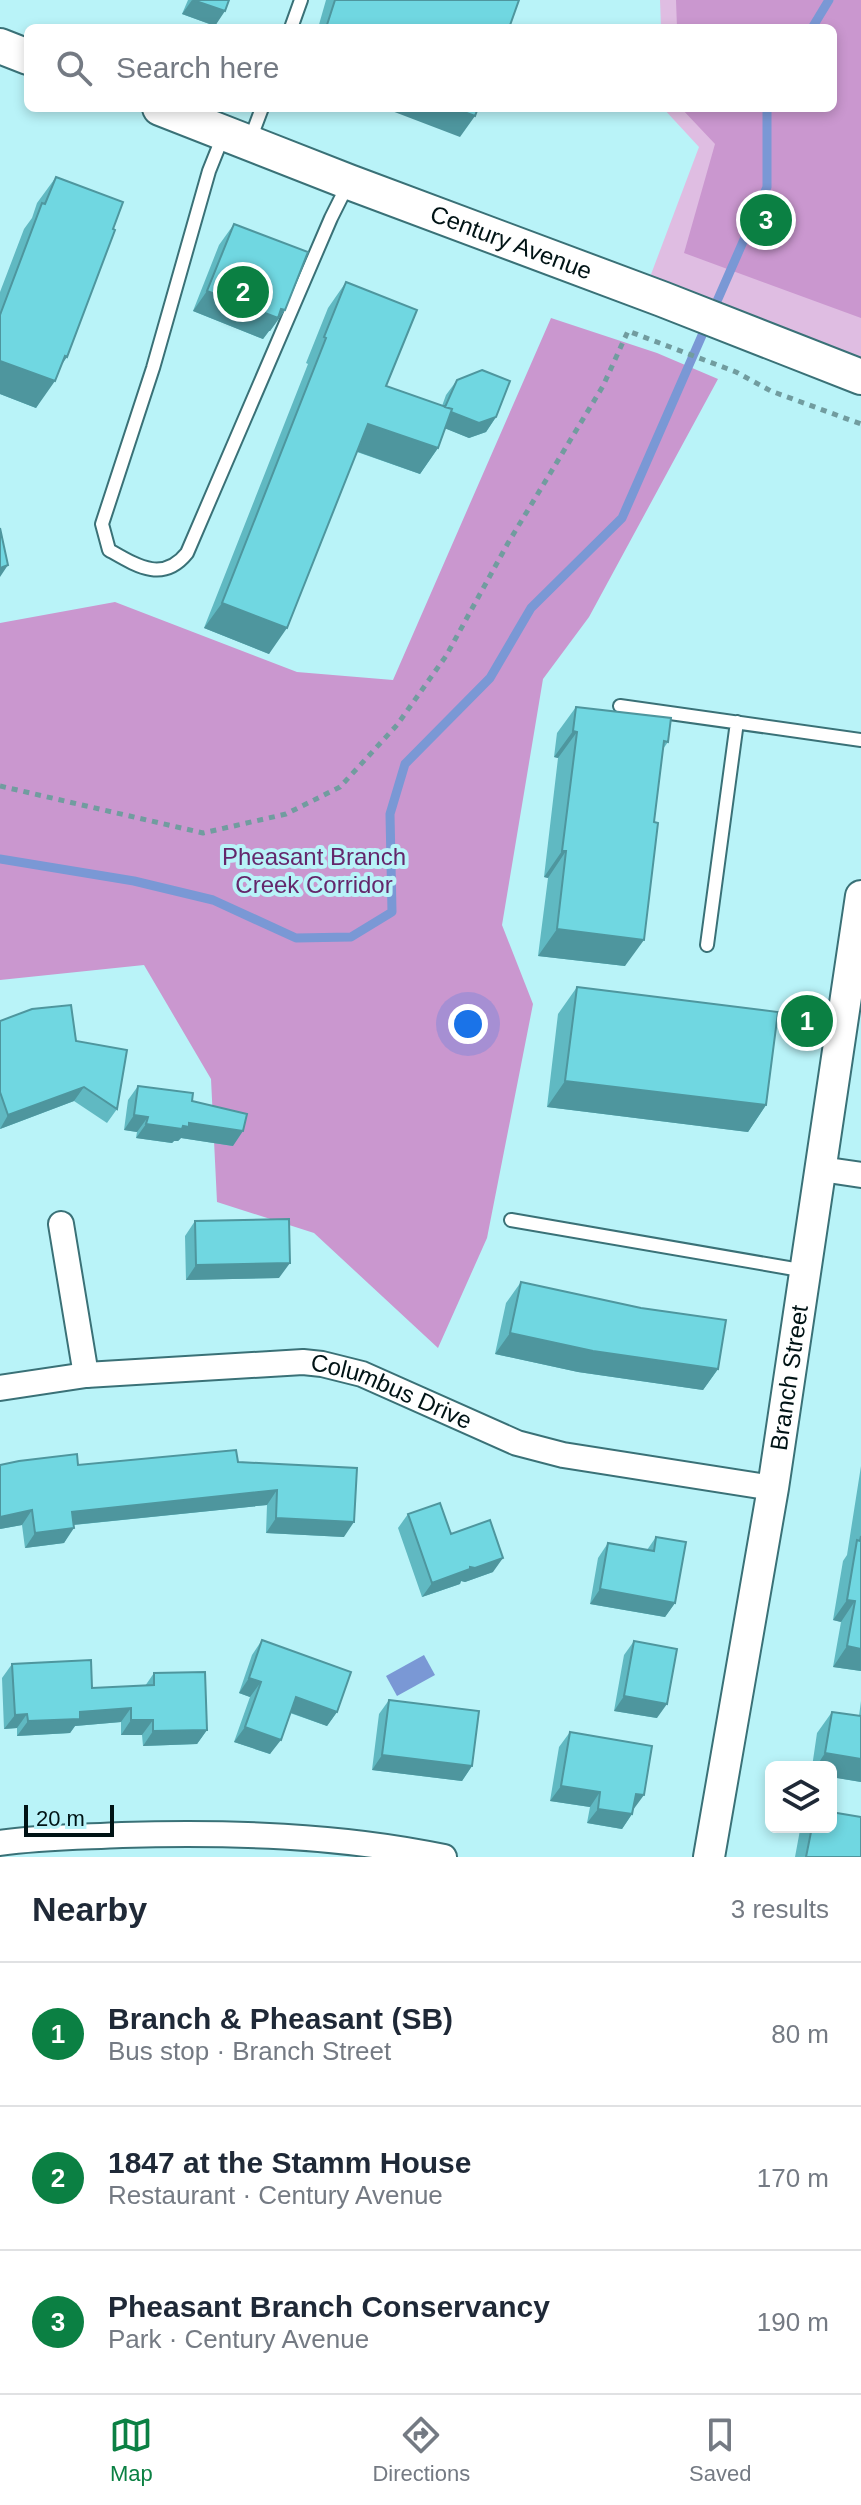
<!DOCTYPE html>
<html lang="en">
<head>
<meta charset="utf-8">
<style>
	:root { --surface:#fff; --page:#f2f2f3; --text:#1f2937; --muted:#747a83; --line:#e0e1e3; --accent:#0b8043 }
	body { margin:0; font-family:Helvetica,sans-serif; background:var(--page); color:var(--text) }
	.controls { position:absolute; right:24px; bottom:24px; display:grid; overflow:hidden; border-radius:12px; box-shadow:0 4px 12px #0003 }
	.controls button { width:72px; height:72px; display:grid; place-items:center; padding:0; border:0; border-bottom:2px solid var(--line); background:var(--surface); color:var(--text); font:40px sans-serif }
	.scale { position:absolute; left:24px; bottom:20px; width:90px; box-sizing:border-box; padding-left:8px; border:4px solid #001315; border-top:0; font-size:22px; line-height:28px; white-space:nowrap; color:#001315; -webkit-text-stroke:6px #b9f3f8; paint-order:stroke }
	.you { position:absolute; left:468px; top:1024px; width:28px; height:28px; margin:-20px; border:6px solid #fff; border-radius:50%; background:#1a73e8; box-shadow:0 0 0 12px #1a73e833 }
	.badge { display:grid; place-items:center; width:52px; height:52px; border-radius:50%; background:var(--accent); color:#fff; font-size:26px; font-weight:700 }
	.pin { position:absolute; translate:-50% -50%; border:4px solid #fff; box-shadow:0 2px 8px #0006 }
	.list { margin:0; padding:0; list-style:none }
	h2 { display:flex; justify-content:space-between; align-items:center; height:104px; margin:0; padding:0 32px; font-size:34px }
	h2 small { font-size:26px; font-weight:400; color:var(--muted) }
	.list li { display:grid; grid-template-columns:52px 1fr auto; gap:24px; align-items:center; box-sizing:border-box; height:144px; padding:0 32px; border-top:2px solid var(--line) }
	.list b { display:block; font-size:30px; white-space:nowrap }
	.list p { margin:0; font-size:26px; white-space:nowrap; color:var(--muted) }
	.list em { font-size:26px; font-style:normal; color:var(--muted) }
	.icon { flex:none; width:44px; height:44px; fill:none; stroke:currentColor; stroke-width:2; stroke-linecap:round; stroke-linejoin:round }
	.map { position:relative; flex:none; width:861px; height:1857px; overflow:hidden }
	.search { position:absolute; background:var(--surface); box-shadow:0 4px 12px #0003; left:24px; right:24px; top:24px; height:88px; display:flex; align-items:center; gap:20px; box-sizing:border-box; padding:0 28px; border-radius:12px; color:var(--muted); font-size:30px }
	.sheet { height:536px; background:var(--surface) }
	nav { display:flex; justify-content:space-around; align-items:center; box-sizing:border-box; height:112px; border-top:2px solid var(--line); background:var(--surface); font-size:22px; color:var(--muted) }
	nav a { display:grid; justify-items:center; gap:4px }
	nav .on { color:var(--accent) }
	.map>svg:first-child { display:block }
	.green { fill:#dfbde2 }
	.forest { fill:#ca97cf }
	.water { fill:#7a98d5 }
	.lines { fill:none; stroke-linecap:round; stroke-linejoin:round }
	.stream { stroke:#7a98d5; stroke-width:9 }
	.service-casing { stroke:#3a7177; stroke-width:16 }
	.minor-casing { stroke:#3a7177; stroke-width:28 }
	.tertiary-casing { stroke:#3a7177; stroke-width:34 }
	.secondary-casing { stroke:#3a7177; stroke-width:38 }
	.path { stroke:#719c9f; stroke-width:5; stroke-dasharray:6 6; stroke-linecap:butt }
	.service { stroke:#fff; stroke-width:12 }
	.minor { stroke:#fff; stroke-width:24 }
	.tertiary { stroke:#fff; stroke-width:30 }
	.secondary { stroke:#fff; stroke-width:34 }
	.wall { fill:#60b9c2 }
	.shaded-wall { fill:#4e969e }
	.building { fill:#70d7e1; stroke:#4e969e; stroke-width:2 }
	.labels { text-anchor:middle; stroke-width:8; stroke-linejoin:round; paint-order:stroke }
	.street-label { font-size:24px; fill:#001315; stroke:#b9f3f8 }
	.park-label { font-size:24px; fill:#64276b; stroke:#b9f3f8 }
</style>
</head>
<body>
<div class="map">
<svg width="861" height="1857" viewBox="0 0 861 1857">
	<rect width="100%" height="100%" fill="#b9f3f8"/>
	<path class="green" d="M660,0H861V377L644,293L699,147L663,108H833V28H661Z"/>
	<path class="forest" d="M676,0H861V318L684,253L715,144L681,108H833V28H677Z
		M551,318L657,353L718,379L589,617L543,679L502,925L533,1004L487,1238L438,1348L314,1233L217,1202L211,1079L144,965L0,980V623L115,602L297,672L393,680Z"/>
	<path class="water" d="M424,1655L435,1675L397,1696L386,1676Z"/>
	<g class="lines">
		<path class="stream" d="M812,28L829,0
			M0,859L134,881L213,900L296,938L351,937L392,912L390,814L405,764L490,678L531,608L622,518L767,187V108"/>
		<g class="service-casing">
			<path id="service" d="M291,28L301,0
				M223,136L209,171L153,368L102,524L109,550C137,566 163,583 187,553L331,218L348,184
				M250,140L262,108
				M620,706L861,740
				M707,945L737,722
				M511,1220L806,1271"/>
		</g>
		<g class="minor-casing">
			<g id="minor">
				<path d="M821,1169L861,1175"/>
				<path d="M61,1224L86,1375"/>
				<path id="s1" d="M0,1388L86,1375L303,1362L322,1364L362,1374L517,1443L563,1455L773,1488"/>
				<path d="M0,1843C40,1837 81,1837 122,1835C229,1832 339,1835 444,1857"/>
			</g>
		</g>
		<g class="tertiary-casing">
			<g id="tertiary">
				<path id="s2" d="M709,1857L773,1488L861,896"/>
			</g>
		</g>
		<g class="secondary-casing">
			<g id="secondary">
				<path d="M0,46L28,57"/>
				<path id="s3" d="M160,108L349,182L662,299L861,377"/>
			</g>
		</g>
		<path class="path" d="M0,786L203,833L286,814L340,787L397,725L446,656L508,543L603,386L628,331L736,372L771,391L861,424"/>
		<use href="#service" class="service"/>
		<use href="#minor" class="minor"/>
		<use href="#tertiary" class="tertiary"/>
		<use href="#secondary" class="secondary"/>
	</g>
	<path class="wall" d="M188,0H229L215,26L182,14Z
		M326,0H519L509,28H318Z
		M56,177L61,366L36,408L0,394V292L24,229L32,218L37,203Z
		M234,224L285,310L270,331H269L263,339L193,311L219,245Z
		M346,282L386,386L442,406L446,395L457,380L496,417L486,432L469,438L445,428L438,448L420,474L357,452L269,654L204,628L308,364L306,363L328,308Z
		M576,707L668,742L663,749L625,966L538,956L548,878L544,877L558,758L554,757L557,733Z
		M577,987L766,1105L748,1132L547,1107L558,1014Z
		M0,1021L76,1041L117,1109L107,1123L74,1101L0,1129Z
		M138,1086L192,1101L233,1146L181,1138L178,1141H174L172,1143L136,1138L137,1132L124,1130L128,1100Z
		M195,1221L279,1278L186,1280L185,1236Z
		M521,1282L718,1369L703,1390L578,1372L495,1354L506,1303Z
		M238,1462L344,1537L266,1533L267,1505L74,1525L64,1543L25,1548L22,1525L0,1529L78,1465Z
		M861,1466V1671L833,1667L841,1622L833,1620L843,1561L847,1555Z
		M408,1514L451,1534L493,1572L465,1582L461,1581L460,1584L422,1597L398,1528Z
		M656,1537L675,1603L665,1617L590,1604L598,1558L608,1543L647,1550Z
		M262,1640L337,1712L327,1726L290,1713L270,1754L234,1742L250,1697L239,1693L252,1655Z
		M634,1641L657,1718L614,1711L624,1655Z
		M12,1664L92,1688L145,1686L154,1673L207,1730L197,1744L143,1746L142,1735H121V1722L75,1726L70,1733L17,1736V1728L4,1729L2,1678Z
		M389,1700L472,1766L462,1781L372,1770L379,1714Z
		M861,1701V1782L831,1777V1767H812L817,1733L832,1712L859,1716Z
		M570,1732L633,1810L632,1814L622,1829L587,1823L590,1807L550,1801L559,1747Z
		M802,1827H831L861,1857H795L800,1830Z"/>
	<path class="shaded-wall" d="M192,0L225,11L215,26L182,14Z
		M384,108H453L475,116L460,137Z
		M207,291L285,310L270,331H269L263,339L193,311Z
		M65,356L67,357L51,380L55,381L36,408L0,394V361Z
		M445,409L496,417L486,432L469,438L434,424Z
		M368,424L438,448L420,474L350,449Z
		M8,565L0,577V568Z
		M222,603L287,628L269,654L204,628Z
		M573,731L577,732L558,758L554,757Z
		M562,851H566L548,878L544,877Z
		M557,929L644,940L625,966L538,956Z
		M565,1081L766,1105L748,1132L547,1107Z
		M84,1087L74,1101L0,1129L8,1115Z
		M134,1115L148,1117L137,1132L124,1130Z
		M189,1123L243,1131L233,1146L181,1138L178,1141H174L172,1143L136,1138L146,1124L183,1126Z
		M290,1263L279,1278L186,1280L196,1265Z
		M510,1333L718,1369L703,1390L578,1372L495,1354Z
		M277,1490L267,1505L62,1526L72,1512Z
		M32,1510L22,1525L0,1529V1517Z
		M276,1518L354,1522L344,1537L266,1533Z
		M74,1528L64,1543L25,1548L35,1533Z
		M503,1558L493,1572L465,1582L461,1581L460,1584L422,1597L432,1583L470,1567Z
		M600,1589L675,1603L665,1617L590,1604Z
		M847,1600L855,1601L841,1622L833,1620Z
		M847,1646L861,1649V1671L833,1667Z
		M249,1678L261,1682L250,1697L239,1693Z
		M624,1696L667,1704L657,1718L614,1711Z
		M296,1697L337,1712L327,1726L286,1711Z
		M131,1708L121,1722L75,1726L70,1733L17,1736L28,1721L80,1712Z
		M27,1714L17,1728L4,1729L15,1715Z
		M131,1720H153L142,1735H121Z
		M245,1727L281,1740L270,1754L234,1742Z
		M207,1730L197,1744L143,1746L153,1731Z
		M825,1753L861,1759V1782L831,1777V1767H816Z
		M382,1755L472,1766L462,1781L372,1770Z
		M561,1786L600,1792L590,1807L550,1801Z
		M636,1794L644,1795L633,1810Z
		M598,1809L632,1814L622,1829L587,1823Z"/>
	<path class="building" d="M193,0H229L225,11Z
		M335,0H519L509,28H326Z
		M453,108H478L475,116Z
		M56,177L123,202L113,229L115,230L67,357L65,356L55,381L0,361V315L42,203L45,204Z
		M234,224L308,252L285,310L281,309L278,318L207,291Z
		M346,282L417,310L386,386L452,409L438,448L368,424L287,628L222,603L326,338L324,337Z
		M482,370L510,381L496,417L479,423L451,412L452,409L445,407L457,380Z
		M0,528L8,565L0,568Z
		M576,707L671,718L668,742L664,741L654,822L658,823L644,940L557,929L566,851H562L577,732L573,731Z
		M577,987L778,1012L766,1105L565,1081Z
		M71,1005L76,1041L127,1050L117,1109L84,1087L8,1115L0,1092V1021L32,1009Z
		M138,1086L193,1093L192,1101L247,1114L243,1131L189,1123V1127L183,1126L182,1129L146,1124L148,1117L134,1115Z
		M289,1219L290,1263L196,1265L195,1221Z
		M521,1282L641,1308L726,1320L718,1369L593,1351L510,1333Z
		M236,1450L238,1462L357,1468L354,1522L276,1518L277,1490L72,1512L74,1528L35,1533L32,1510L0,1517V1465L19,1461L77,1454L78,1465Z
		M440,1503L451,1534L490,1520L503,1558L475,1568L470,1567V1569L432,1583L408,1514Z
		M861,1536V1649L847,1646L855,1601L847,1600L857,1540L860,1541Z
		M656,1537L686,1542L675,1603L600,1589L608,1543L654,1551Z
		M262,1640L351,1672L337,1712L296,1697L281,1740L245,1727L261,1682L249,1678Z
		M634,1641L677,1649L667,1704L624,1696Z
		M91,1660L92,1688L154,1685V1673L205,1672L207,1730L153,1731V1720H131V1708L80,1712V1719L28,1721L27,1714L15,1715L12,1664Z
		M389,1700L479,1711L472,1766L382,1755Z
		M832,1712L861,1716V1759L825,1753Z
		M570,1732L652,1746L644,1795L636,1794L632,1814L598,1809L600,1792L561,1786Z
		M831,1812L861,1817V1857H806L812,1827H831Z"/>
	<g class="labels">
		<g class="street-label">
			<text dy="8" stroke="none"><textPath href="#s3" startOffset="376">Century Avenue</textPath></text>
			<text dy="8" stroke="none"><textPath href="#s2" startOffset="486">Branch Street</textPath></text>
			<text dy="8" stroke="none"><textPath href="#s1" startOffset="398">Columbus Drive</textPath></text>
		</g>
		<g class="park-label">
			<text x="314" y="865">Pheasant Branch<tspan x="314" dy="28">Creek Corridor</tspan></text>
		</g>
	</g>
</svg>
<div class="controls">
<button><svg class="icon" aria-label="layers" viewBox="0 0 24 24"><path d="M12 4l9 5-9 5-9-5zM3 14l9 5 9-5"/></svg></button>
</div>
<div class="scale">20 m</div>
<div class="you"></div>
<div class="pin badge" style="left:807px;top:1021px">1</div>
<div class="pin badge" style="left:243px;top:292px">2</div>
<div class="pin badge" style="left:766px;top:220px">3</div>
<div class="search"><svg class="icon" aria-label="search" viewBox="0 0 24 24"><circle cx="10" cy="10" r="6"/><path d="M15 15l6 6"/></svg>Search here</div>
</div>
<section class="sheet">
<h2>Nearby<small>3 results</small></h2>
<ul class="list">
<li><span class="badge">1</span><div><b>Branch &amp; Pheasant (SB)</b><p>Bus stop · Branch Street</p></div><em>80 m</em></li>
<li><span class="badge">2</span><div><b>1847 at the Stamm House</b><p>Restaurant · Century Avenue</p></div><em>170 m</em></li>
<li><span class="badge">3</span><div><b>Pheasant Branch Conservancy</b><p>Park · Century Avenue</p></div><em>190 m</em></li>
</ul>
</section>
<nav>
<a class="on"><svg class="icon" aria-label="map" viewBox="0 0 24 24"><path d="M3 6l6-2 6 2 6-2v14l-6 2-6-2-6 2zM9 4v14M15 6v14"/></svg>Map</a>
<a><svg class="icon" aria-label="directions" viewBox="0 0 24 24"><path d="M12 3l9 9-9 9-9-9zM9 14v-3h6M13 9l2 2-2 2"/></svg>Directions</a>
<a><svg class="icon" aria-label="saved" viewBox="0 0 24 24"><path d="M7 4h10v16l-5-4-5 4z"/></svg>Saved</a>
</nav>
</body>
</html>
